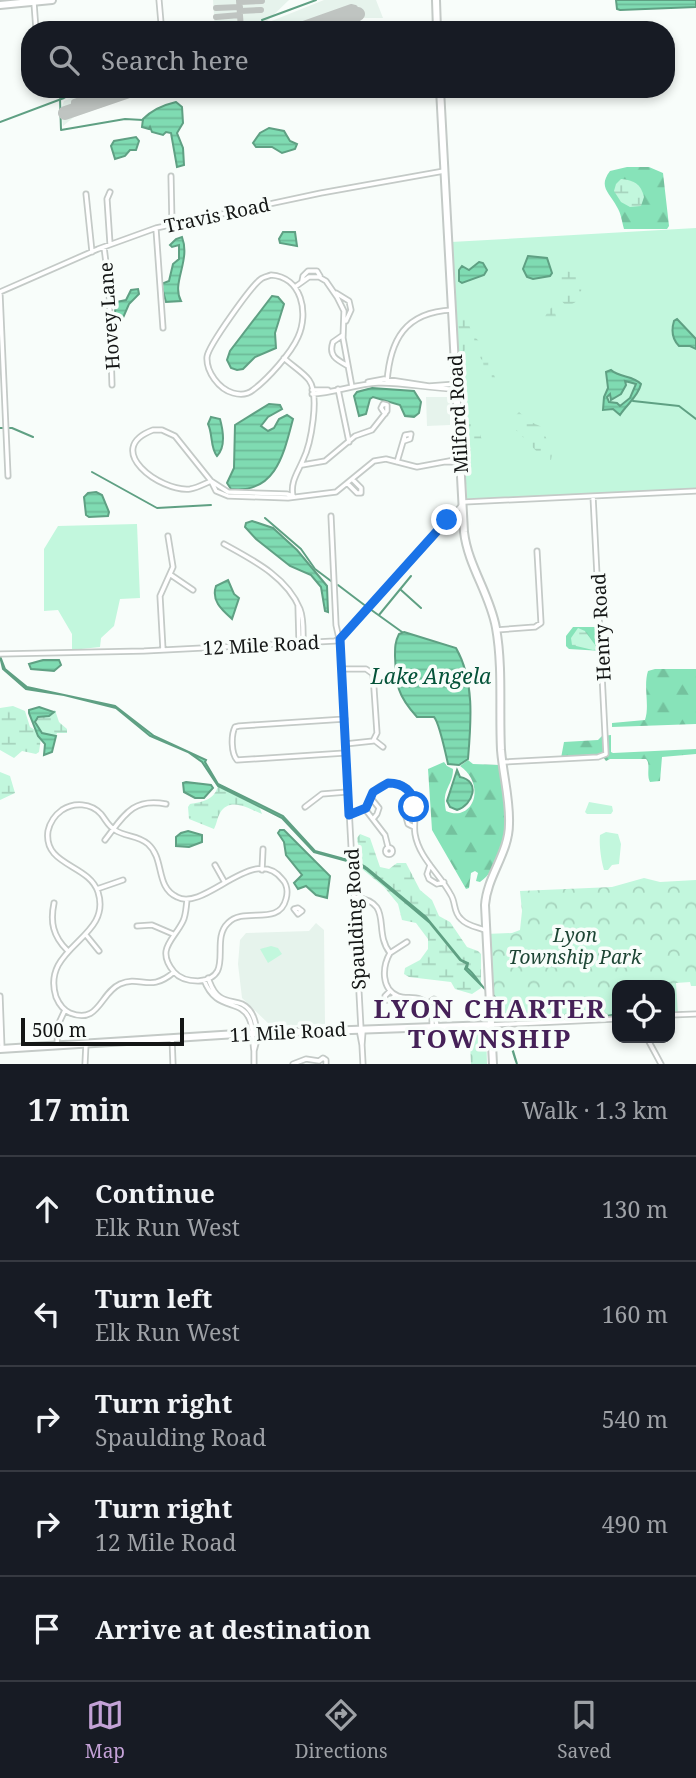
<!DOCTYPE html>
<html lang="en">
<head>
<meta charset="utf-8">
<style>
	:root { --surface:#171b24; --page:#242831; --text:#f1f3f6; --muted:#9ea1a6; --line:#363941; --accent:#c4a2d7 }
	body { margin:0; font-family:"Noto Serif",serif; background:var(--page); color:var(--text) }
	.controls { position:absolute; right:21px; bottom:21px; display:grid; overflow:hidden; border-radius:14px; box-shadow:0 4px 10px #0003 }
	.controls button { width:63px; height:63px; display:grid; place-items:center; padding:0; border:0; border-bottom:2px solid var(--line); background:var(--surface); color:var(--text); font:35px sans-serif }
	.scale { position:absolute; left:21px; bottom:18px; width:163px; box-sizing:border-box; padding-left:7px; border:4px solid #141615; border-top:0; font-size:19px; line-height:24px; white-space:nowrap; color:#141615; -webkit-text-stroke:5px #f8fdfa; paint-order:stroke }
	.stop { position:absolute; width:21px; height:21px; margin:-16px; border:5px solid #1a73e8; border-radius:50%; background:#fff }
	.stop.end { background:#1a73e8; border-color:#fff; box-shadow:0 2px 7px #0008 }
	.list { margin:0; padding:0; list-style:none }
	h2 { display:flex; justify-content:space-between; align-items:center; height:91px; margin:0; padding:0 28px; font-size:30px }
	h2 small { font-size:23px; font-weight:400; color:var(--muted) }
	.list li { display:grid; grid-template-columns:46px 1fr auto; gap:21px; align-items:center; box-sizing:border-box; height:105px; padding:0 28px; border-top:2px solid var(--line) }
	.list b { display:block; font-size:26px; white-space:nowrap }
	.list p { margin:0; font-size:23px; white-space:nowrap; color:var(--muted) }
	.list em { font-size:23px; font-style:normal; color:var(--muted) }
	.icon { flex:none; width:38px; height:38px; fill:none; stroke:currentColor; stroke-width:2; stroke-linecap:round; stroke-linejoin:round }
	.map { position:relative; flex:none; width:696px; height:1064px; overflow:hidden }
	.search { position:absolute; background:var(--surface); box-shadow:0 4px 10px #0003; left:21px; right:21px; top:21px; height:77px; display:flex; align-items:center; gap:18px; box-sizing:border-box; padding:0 24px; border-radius:28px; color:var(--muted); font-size:26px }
	.sheet { height:616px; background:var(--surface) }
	nav { display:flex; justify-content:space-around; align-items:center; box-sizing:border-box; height:98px; border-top:2px solid var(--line); background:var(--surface); font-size:19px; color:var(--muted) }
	nav a { display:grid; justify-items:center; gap:4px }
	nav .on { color:var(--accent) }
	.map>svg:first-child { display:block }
	.built { fill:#e6f3ec }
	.grass { fill:#c2f7dd }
	.forest { fill:url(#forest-firs) }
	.wetland { fill:url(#wetland-marsh) }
	.cemetery { fill:url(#cemetery-stones) }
	.park { fill:url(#park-crowns) }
	.water { fill:url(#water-rules); stroke:#5fa083; stroke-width:2; fill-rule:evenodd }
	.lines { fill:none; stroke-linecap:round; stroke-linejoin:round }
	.stream { stroke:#5fa083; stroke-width:2 }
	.taxiway { stroke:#bfc4c1; stroke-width:6 }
	.runway { stroke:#bfc4c1; stroke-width:14 }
	.street-casing { stroke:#c4cac7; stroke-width:7 }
	.secondary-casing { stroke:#c4cac7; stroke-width:10 }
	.street { stroke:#fff; stroke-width:3.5 }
	.secondary { stroke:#fff; stroke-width:6 }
	.route { stroke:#1a73e8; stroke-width:9 }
	.labels { text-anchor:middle; stroke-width:7; stroke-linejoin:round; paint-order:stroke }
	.street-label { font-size:19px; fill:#141615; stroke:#f8fdfa }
	.park-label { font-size:19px; font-style:italic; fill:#1d4534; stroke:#f8fdfa }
	.water-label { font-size:21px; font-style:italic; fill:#045339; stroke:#f8fdfa }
	.district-label { font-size:26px; font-weight:bold; letter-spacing:2px; fill:#462158; stroke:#f8fdfa }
</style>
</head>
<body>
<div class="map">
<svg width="696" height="1064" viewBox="0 0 696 1064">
	<defs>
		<pattern id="forest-firs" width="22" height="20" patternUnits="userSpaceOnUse" patternTransform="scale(1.75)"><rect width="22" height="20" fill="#87e3b9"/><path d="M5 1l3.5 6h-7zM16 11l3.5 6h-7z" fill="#74c29e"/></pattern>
		<pattern id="wetland-marsh" width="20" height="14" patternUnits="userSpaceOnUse" patternTransform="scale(1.75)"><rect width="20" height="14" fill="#c2f7dd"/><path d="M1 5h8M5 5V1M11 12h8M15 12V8" fill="none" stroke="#a6d3bd"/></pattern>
		<pattern id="cemetery-stones" width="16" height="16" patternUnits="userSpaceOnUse" patternTransform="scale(1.75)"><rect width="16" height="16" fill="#c2f7dd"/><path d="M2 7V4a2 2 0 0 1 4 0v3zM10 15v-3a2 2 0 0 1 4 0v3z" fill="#a6d3bd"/></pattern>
		<pattern id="park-crowns" width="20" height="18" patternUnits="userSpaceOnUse" patternTransform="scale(1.75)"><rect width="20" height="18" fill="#c2f7dd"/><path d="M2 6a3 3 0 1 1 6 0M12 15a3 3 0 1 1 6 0" fill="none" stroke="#a6d3bd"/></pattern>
		<pattern id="water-rules" width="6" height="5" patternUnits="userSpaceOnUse" patternTransform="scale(1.75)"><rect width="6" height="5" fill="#7fdbb2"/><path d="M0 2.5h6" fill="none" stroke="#6dbb98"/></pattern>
	</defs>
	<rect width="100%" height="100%" fill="#f8fdfa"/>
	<path class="built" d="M213,0H289L264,24L324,0H376L383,18H361L345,23L342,28L338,30H215Z
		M95,89H154L74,117L63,126L61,109L64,101Z
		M426,397H450V425L427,426Z
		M316,923L324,930L325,1024L271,1026L242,998L238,964L240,940L246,933L309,931Z"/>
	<path class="grass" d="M696,228V489L467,499L451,242Z
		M137,524L140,598L120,599L114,626L101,638L100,647L72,650V634L58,610L44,611V549L58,526Z
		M589,802L612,806L613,811L611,814H587L585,812Z
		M606,832L618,834L621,844L619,864L612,865L608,870H604C601,860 599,845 600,835Z
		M271,946L278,948L282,954L268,963L260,949Z"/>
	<path class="forest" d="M627,167H649L663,173L669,226L667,229H624C622,222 621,213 617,207C609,192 598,187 610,171Z
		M573,627H600L602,651L569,649L566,646V636Z
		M655,669H696V724L612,727V723L645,720C650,705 643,687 648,671Z
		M611,735V752L613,753L696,749V754L662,757L660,781L650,782C646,775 651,763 646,759H610L606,761L603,757L561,758L564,742L598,740L602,736Z
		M468,760L473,764L500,765C505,798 512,822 499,855C494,866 490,875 480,882L476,881L478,873L475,871L471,873L469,888L466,889L432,830L428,769L444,762L447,766L453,769C453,787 441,788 446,811C473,823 487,785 460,766Z"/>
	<path class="wetland" d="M621,179C634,180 641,184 644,197L641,206L630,207L621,202L614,191L616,184Z
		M565,271C583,274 584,282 579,300L567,307L560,299L561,276Z
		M553,305L558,324L547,333C538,323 547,313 553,305Z
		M458,319L468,320C469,324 470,329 472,332C478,345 498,351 495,366L491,367L499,388L496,394L493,393L485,380L483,361L470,347L461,353Z
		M519,412L531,422L542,427L552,454L551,460L543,458L515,429L516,415Z
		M465,420L476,423L482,440L468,455L465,447Z
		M578,628L585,631L598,649L593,650L572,645L571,638Z
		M13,706L25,711L30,727L37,731L41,738L39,752L36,754L22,751L14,758L0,750V708Z
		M55,710L59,722L67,729V733H57L56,736L42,733L37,726L36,719L53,714V711Z
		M0,772L10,776L15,793L0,800Z
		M218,786L259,806L262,814C249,809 230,796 220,813C217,818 217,823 214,829L189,819L188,807L190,804C203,802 214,800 218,786Z
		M360,834L370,838L380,867L389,869L397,863H406L420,890L432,900L439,916L450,922L467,947L478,951L481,954V988L472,994L455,989L451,982L409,977L404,974L405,968L420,960L428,949V939L416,923L402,920L398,904L384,887L362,869L357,838Z"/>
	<path class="cemetery" d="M445,1032H486L487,1064H471L470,1041H465L463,1035L448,1037Z"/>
	<path class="park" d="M644,878L660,882L696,880V986H691L690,982L676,983L678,1015H670V985H617V1019L491,1025L485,934L512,933L520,930L522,911L520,891L612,887Z"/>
	<path class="water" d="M616,0H696V7L620,10L617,9Z
		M176,102L182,107L183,123L177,133L183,148L184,165L177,167L171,133L166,132L163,135L152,132L150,127L149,129L142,127L143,119C152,110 163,105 176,102Z
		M269,128L284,131L290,141L297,144L295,149L282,153L272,147H256L253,143L260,133Z
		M136,137L139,141L136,150H130L125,156L115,159L111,146L114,141Z
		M283,232H295L297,246L280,243L279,239Z
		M182,237C191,261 171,283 181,301L166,302L161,284L169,281L173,264L179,259V245L172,247L170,245L176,239Z
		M528,256L547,258L552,273L550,276L533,279L527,277L523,269Z
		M479,262L483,263L487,270L484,275L462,283L459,281V270L462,266L469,270Z
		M138,289L139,294L129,304L122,320L119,322L115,312L116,302L126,300L131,290Z
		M272,296L278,297L284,304L275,333L276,348L255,357L243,369L237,370L231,368L227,360L230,351Z
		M677,319L696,339V349L690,346H679C672,339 671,331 674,321Z
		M611,370C620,378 633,375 641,384C638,397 626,405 620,415L613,409L603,410L604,397L608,388L606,372ZM625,381L636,384L630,398L620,406L617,403L609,402L607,397L610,394L611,400L621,394L626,385Z
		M372,388L414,391L421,402L419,413L414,417L405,416L400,405L373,397L370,399L366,414L359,416L354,396L357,392Z
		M269,404L280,405L282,409L268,417L261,426L268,431L274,428L279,419L287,415L293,419C284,453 276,494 231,489L227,483L234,468L235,425Z
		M211,417L220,419C223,430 226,447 217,456C210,448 213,434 208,424Z
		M96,492L102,495L109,512L108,516L89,517L86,515L84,497L88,493Z
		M252,521L273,528L297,550L327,586L328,612L325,611L321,587L311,575L290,566L256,539L245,527L246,523Z
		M228,580L234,594L239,598L232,619C222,610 211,601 216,586Z
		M404,632L456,648C475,681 471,723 468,759L459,765L448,764C446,755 439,722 434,717H417C397,695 396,685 395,656C395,647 395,642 399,634Z
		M0,656L5,669L27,687L115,706L154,736L206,760L205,762L218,784L283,816L315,851L359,863L367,868L426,917L461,960L468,963L467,968C474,973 477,980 483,987C487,991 493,994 497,999L496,1004L505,1020L602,1017L617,1014V1016L508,1022L507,1031L517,1064C509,1044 508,1020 495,1004V999L465,969L467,964L460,960L430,923L367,870L358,864L314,852L282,818L218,786L202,762L188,752L150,736L116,708L64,695L26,689L3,669Z
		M43,660H59L61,665L54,671L31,669L29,664Z
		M39,707L54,712L49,716L38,717L35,722L42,733L56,736L52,752L44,755L45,744L38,736L29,713V710Z
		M457,770L460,777C481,781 473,805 457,810L450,807L447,801Z
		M186,782L211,785L213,788L204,798H195L184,792L183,783Z
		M280,830H284L330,876L327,898L316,895L306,886L298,889L294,883L302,875L286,855L284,842L278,833Z
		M188,831L202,835V842L189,847L176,846V837L181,833Z"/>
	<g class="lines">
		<path class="stream" d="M262,20L316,0
			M60,99L61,130L125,119L143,120
			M0,122L64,98L73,93L87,89
			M633,401L679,406L696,419
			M0,428H12L33,437
			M92,472L157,508L211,505
			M265,518L301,549L315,569L331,581
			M338,585L367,607
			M401,590L421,608
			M370,609L402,632
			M379,615L411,576"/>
		<path class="taxiway" d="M239,0L241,30
			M240,2L262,1
			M216,8L240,7
			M240,11L261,10
			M216,17L240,15
			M217,25L241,24
			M286,30L351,7L355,8L357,14
			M74,110V102L111,89"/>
		<path class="runway" d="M311,30L358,14
			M65,113L135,89"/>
		<g class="street-casing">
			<path id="street" d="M159,0L161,23
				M34,3L36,30
				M171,176L172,225
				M86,194L92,252
				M156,229L163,328
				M110,244L107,199L110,192
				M104,247L109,287L112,385
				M271,275C302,277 309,313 298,337C291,353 268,379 253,390C247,395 240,395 233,393C219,389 206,372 207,357C208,346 252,285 261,279C263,277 269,276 271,275Z
				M302,281L303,276L308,271H317L320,276
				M295,287L309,277H319L326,281L337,297L344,311L343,338L352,387
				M0,292L98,249L156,228L321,193L444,171
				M336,293L349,301L351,310L346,321
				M0,294L8,476
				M343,335L333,342C328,356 337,360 348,366
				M284,358C291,365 303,372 309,380C320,395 311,444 303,460C298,472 290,482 293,496
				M368,382L384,379L429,386L456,384
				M387,382C390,340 405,312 452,310
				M338,389L349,442
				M312,390H328
				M312,394C334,393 356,384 378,383C404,382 429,389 456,389
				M153,430H162L175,436L211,481C204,484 197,488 190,489C160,492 102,449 153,430Z
				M397,462L405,435L411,434L410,439L404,441
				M445,462H460
				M302,465L325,461L355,436L372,430L387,411V405L383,404L381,408L385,414
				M347,483L357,493H361V488L352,479
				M293,496L287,494L228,492L211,481L216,491L228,496L288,498L336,492L374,461L386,459L417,467L460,459
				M464,502L696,491
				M331,516L336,625L340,643L361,1029
				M224,544C253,560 287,577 300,609C304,619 303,633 303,643
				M171,575L193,590
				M298,606L299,643
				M496,630L535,627L541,623L537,551
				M163,650L160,596L173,567L168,536
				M0,654L144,651L335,641L343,636L461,506
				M342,669H366L373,674L377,733L373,741L345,744
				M345,719L239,726L235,727C231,735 231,753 237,760L345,753
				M374,740L383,747
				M503,762L598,757L606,754L593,496
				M371,798L379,808L377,814L373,819
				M305,807L322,794L347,792
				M414,807L408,811L406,817L408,824L414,827
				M365,809L385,835L388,847
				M349,815L366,808C369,803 370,797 373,793C383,778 406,780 413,796C418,807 413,823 415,834C419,858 440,874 451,895C456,903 453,912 461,919C467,926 477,927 485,930
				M105,840C123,817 132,797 166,804
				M385.5 851a3.5 3.5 0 1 1 7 0a3.5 3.5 0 1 1-7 0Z
				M215,865L224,881
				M430,865L427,874L429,879L437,884L444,882
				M262,870L263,849
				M97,889L123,880
				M354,897C395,902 372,930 390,953
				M54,903C50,922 53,936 67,950
				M298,908L302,911L298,914L294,909Z
				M137,926L152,925L173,934
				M86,935L99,951
				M390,953C382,967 381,989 398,996C405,999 413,996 420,999C432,1003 435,1015 437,1026
				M390,953L407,942
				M174,972C150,993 141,975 120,984C100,993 99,1025 70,1013C63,1010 59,1004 56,997C40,946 113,939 98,892C89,864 43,866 48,831C50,822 55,815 62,810C74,802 91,803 101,814C106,820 108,826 115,830C125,837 138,835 148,844C165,859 155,887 177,897C205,912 254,843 282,879C287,884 288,892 286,899C279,927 244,906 228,923C209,941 236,978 198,981C189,981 180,979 174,972C155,949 174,940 183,921C186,915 186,907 187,900
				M204,980C216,1012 240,998 249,1018C254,1028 252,1041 254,1051C259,1037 258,1012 242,1004C235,1001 227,1002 220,997C213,993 211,985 208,978
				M390,991L385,996L386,1000H391L395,995
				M0,996L2,1049
				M427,1004L434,999L437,1001V1005L432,1010V1026
				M670,1015L696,1014
				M491,1025L617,1019
				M359,1029L362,1045L363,1031
				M172,1038L173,1064
				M647,1038L661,1064
				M57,1045L58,1025L65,1010
				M362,1045L363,1064
				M85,1064L86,1043
				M254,1064V1051
				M293,1064L306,1059L319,1061L323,1058L326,1060V1064"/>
		</g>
		<g class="secondary-casing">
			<path id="secondary" d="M436,0L437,30
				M0,5L52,0
				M440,89L464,532C468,566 490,594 496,628C503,667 499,710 501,750C503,775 510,799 509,824C509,853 487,876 485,905L493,1064
				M0,1049L237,1034L491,1025"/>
		</g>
		<use href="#street" class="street"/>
		<use href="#secondary" class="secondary"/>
	</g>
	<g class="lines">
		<path class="route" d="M414,807C414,791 403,783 388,783L373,792L366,808L349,815L340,639L447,520"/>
	</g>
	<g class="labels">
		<g class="street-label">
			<text transform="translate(217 215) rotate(-12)" y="7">Travis Road</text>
			<text transform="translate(109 316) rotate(-94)" y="7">Hovey Lane</text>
			<text transform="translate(458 414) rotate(-93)" y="7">Milford Road</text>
			<text transform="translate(601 627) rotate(-93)" y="7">Henry Road</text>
			<text transform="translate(261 645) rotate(-3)" y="7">12 Mile Road</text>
			<text transform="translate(355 919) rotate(-93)" y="7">Spaulding Road</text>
			<text transform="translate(288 1032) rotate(-3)" y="7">11 Mile Road</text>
		</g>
		<g class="park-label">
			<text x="575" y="942">Lyon<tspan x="575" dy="22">Township Park</tspan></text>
		</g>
		<g class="water-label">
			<text x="431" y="684">Lake Angela</text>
		</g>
		<g class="district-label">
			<text x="490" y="1018">LYON CHARTER<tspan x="490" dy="30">TOWNSHIP</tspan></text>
		</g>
	</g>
</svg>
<div class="controls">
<button><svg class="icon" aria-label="locate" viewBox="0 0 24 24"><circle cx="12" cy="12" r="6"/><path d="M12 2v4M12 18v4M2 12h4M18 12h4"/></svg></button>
</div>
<div class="scale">500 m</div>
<div class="stop" style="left:414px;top:807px"></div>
<div class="stop end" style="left:447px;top:520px"></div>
<div class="search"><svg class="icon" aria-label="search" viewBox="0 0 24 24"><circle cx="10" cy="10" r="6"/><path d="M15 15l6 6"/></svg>Search here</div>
</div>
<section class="sheet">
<h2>17 min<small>Walk · 1.3 km</small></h2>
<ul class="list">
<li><svg class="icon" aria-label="ahead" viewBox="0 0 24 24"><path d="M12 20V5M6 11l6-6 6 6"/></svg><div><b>Continue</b><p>Elk Run West</p></div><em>130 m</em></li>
<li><svg class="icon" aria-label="left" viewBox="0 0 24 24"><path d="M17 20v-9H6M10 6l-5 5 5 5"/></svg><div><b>Turn left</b><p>Elk Run West</p></div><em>160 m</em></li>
<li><svg class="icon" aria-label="right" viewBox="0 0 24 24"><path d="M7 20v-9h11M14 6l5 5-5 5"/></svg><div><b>Turn right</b><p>Spaulding Road</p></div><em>540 m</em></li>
<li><svg class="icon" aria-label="right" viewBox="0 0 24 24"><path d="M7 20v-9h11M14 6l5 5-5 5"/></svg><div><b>Turn right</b><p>12 Mile Road</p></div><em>490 m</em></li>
<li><svg class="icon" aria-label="arrive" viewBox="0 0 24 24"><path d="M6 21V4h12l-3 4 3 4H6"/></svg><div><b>Arrive at destination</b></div></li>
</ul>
</section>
<nav>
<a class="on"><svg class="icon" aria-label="map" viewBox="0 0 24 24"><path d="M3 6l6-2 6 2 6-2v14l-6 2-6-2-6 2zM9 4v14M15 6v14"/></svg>Map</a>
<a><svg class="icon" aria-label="directions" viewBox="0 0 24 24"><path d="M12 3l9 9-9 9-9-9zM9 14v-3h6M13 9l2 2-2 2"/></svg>Directions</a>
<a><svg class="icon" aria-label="saved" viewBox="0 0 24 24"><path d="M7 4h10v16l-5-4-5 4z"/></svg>Saved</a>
</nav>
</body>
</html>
